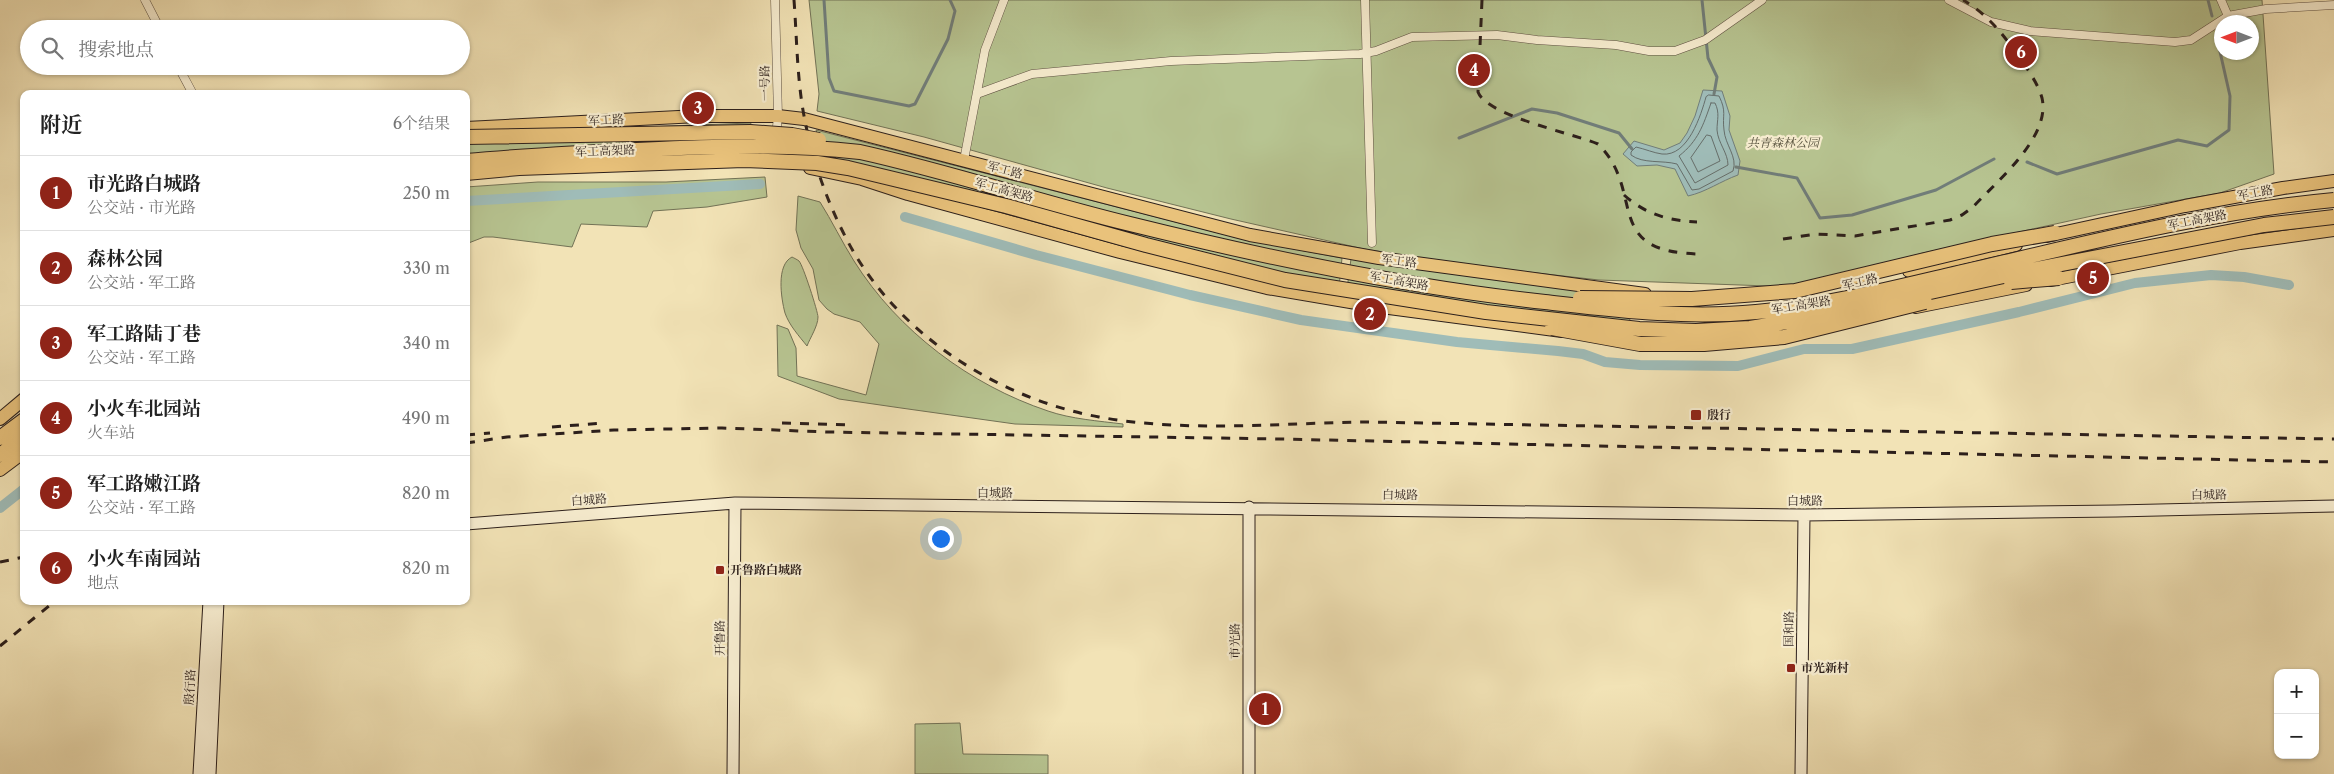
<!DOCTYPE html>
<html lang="zh">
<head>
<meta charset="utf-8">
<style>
	:root { --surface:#fff; --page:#f2f2f2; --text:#222; --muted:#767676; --line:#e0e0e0; --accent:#8f2418 }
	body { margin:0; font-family:"Libre Caslon Text","Noto Serif SC",serif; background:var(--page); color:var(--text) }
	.controls { position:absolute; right:15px; bottom:15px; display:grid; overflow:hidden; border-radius:10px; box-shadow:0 1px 4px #0004 }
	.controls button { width:45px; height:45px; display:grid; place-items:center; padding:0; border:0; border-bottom:1px solid var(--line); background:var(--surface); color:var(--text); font:25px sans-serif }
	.compass { position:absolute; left:2214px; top:15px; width:45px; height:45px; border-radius:50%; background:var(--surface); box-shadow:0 1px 4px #0004; rotate:270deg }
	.you { position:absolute; left:940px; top:538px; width:18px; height:18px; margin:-12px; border:4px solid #fff; border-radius:50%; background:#1a73e8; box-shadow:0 0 0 8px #1a73e833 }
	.badge { display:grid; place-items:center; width:32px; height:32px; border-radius:50%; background:var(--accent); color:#fff; font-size:16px; font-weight:700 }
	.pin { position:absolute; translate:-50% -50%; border:2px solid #fff; box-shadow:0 1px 5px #0006 }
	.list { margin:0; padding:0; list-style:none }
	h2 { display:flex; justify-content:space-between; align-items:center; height:65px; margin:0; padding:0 20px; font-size:21px }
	h2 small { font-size:16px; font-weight:400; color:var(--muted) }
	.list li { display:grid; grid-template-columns:32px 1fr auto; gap:15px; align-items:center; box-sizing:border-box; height:75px; padding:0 20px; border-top:1px solid var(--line) }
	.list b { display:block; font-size:19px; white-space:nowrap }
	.list p { margin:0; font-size:16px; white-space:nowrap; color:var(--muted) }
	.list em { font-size:16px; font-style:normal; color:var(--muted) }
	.icon { flex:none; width:28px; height:28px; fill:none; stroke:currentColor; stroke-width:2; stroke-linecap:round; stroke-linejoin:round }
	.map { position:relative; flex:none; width:2334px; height:774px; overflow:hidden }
	.search { position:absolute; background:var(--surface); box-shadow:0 1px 4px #0004; left:20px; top:20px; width:450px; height:55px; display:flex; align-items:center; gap:12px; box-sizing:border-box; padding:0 18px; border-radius:28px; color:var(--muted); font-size:19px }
	.panel { position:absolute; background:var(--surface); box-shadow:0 1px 4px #0004; left:20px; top:90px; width:450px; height:515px; border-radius:10px }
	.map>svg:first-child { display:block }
	.green { fill:#b7c491; stroke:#727256; fill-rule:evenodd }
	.water { fill:#9fbcb8; stroke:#717d79 }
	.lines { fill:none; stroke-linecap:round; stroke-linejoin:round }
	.shore { stroke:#666e6a; stroke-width:1 }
	.stream { stroke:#717d79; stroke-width:3 }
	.canal { stroke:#9fbcb8; stroke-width:10 }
	.street-casing { stroke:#5e5042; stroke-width:9 }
	.secondary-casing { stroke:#2c1f1b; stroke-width:13 }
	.primary-casing { stroke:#2c1f1b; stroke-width:14 }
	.highway-casing { stroke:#2c1f1b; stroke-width:16 }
	.street { stroke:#f7edd0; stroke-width:8 }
	.secondary { stroke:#f7edd0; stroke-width:11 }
	.primary { stroke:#e9c27b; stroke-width:12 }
	.highway { stroke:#e9c27b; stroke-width:14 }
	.rail { stroke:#2c1f1b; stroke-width:3; stroke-dasharray:9 9; stroke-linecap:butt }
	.highway-bridge-casing { stroke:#2c1f1b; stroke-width:16; stroke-linecap:butt }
	.highway-bridge { stroke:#e9c27b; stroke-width:14 }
	.poi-dot { fill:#8f2418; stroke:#f7edd0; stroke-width:2 }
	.labels { text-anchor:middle; stroke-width:4.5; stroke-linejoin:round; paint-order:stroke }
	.street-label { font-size:12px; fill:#2c1f1b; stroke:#f7edd0 }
	.park-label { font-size:12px; font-style:italic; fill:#56513e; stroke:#f7edd0 }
	.poi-label { font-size:12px; font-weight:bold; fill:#2c1f1b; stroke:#f7edd0; text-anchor:start }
</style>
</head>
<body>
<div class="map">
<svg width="2334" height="774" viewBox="0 0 2334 774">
	<rect width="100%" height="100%" fill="#f2e3b6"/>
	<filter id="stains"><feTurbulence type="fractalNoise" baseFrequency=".004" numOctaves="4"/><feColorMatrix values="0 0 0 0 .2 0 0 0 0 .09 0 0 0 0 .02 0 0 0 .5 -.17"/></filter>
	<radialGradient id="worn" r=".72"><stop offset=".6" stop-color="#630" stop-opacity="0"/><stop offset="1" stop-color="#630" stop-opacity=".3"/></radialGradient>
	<path class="green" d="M809,0H2262L2274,174L2220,193L2101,214L1923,253L1796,287L1599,280L1457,264L1364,249L1231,219L1107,188L924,137L817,111L819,94ZM2222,22H2252V52H2222Z
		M750,123L759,130L761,143L466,163V134Z
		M816,130L1246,240L1342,258L1339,287L825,160Z
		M765,177L767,197L707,207L653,211L647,227L581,224L572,247L493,237H484L466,244V187L538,182H666Z
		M798,196L820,202C832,221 842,242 854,261C898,331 970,385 1048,411C1071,419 1099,421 1123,424V427L1015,424L901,408L839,399L778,376L777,325L788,329L796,348L797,376L866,395L879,344L860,322L834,314L827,309L819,300L813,269L801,248L796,230Z
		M792,257C794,258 798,260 799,261C803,265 818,312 818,317C818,326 810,338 807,346C799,336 789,325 785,313C781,298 776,265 792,257Z
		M1351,259L1633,298L1629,325L1347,289Z
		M960,723L963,754L1048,755V774H915V724Z"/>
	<path class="water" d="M1703,90L1722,91L1730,116L1729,130L1740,161L1738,175C1721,181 1706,192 1688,196L1675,169L1657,165L1637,166L1623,154L1634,141L1664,150L1680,143L1687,133L1695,116Z"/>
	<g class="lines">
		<path class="shore" d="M1709,95L1719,96C1727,112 1722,115 1724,130C1725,145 1738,157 1733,171L1699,189L1692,190L1677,164C1662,160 1643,164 1631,155V152L1636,147C1645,149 1654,153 1662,154C1688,157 1701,115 1706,97Z
			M1711,103H1715C1720,113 1717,120 1717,130C1718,143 1728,153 1728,165L1695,183L1679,156C1698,141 1703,126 1711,103Z
			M1707,135L1711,136L1720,161L1698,172L1691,158Z"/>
		<path class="stream" d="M824,0L829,78L834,91L909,106L915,104L948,39L955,11L950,0
			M1702,0L1708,58L1717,77L1714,94
			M2208,0L2212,16
			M1459,138L1532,109L1557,113L1619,133L1632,149
			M2027,162L2057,174L2178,140L2207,146L2229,130L2230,96L2216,34
			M1736,167L1797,178L1820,218L1852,215L1936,190L1994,159"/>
		<path class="canal" d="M466,201L760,184
			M905,217L1036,255L1190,295L1301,320L1457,342L1558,351L1583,354L1605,362L1640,365L1738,366L1804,349H1852L2019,312L2135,283L2211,275L2244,277L2289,285
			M0,508L24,489"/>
		<g class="street-casing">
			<path id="street" d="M145,0L160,29
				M775,0L778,116L776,137
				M1365,0L1372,243
				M1949,0L1991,22L2030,31L2175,42L2191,40L2228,16L2266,9L2334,5
				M2221,0L2228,16
				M178,66L193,94
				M977,94L1032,74L1171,61L1360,54L1376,51L1412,37L1497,35L1537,40L1616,45L1649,51H1675L1705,40L1762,0
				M964,160L985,50L1004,0"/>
		</g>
		<g class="secondary-casing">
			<path id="secondary" d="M1249,507V774
				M466,524L735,503L1804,515L2116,511L2334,506
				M199,774L209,601
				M210,774L218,601
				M733,774L735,503
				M1801,774L1804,515"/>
		</g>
		<g class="primary-casing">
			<path id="primary" d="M466,128L698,116H778L804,119L1250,235L1379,258L1645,294
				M810,168L862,179L908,194L1120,252L1267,288L1374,306L1562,331
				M2047,236L2185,206L2283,188L2334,181
				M1909,271L2016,245
				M2051,280L2240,243L2334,230
				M1916,307L2026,285
				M0,419L24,399
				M0,470L24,452"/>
		</g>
		<g class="highway-casing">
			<path id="highway" d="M0,438L24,420
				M0,455L24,437"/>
		</g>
		<use href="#street" class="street"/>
		<use href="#secondary" class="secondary"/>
		<use href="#primary" class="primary"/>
		<use href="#highway" class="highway"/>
		<path class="rail" d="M794,0C797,40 797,82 805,121C813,161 826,199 845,236C893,332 996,398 1099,417C1186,433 1280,423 1367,422L2334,439
			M1482,0L1478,92C1487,116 1572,133 1598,144C1647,192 1600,253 1701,254
			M1624,195C1645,214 1669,221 1697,222
			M1783,239L1816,234L1855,236L1950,220L1962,215L1973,207C1997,181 2051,137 2042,98C2038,83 2026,67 2017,54C2002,33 1986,13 1963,0
			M782,423L854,425
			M552,427L604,423
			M466,435L490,433
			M466,443L507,437L614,430L722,428L828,432L1280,439L2334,462
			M0,562L24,557
			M0,646L55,601"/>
		<g class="highway-bridge-casing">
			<path id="highway-bridge" d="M466,137L750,132L792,135L819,140
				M466,161C531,155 595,152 659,149C727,146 793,144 860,152C951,172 1039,202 1130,224C1267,258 1405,287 1545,302C1616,310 1685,319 1756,312C1821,306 1885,290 1949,275C2076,246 2204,212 2334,200
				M466,173L519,168L744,160L817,163L848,168L1006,206L1146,245L1285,280L1486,312L1639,329L1696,331L1750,328L1811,318L2036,269L2264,225L2334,217
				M2011,282L2059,278
				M1580,298L1692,299L1795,291L1992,244L2055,233
				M1552,328L1640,344H1704L1784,337L1925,302"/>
		</g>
		<use href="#highway-bridge" class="highway-bridge"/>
	</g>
	<g class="poi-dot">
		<rect x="1690" y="409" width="12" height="12" rx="2.5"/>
		<rect x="715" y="565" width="10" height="10" rx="2.5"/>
		<rect x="1786" y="663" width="10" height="10" rx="2.5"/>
	</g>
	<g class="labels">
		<g class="street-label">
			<text transform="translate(765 83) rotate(-91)" y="4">一号路</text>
			<text transform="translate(606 120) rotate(-3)" y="4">军工路</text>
			<text transform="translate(605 151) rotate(-2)" y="4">军工高架路</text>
			<text transform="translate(1005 170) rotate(15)" y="4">军工路</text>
			<text transform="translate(1004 190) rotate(15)" y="4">军工高架路</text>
			<text transform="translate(2255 193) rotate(-11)" y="4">军工路</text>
			<text transform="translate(2197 220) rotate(-11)" y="4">军工高架路</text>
			<text transform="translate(1399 261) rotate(7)" y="4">军工路</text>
			<text transform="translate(1399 281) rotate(10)" y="4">军工高架路</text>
			<text transform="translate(1860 282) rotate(-13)" y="4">军工路</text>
			<text transform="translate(1801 305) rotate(-9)" y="4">军工高架路</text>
			<text x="995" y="497">白城路</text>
			<text transform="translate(1400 495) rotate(1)" y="4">白城路</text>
			<text transform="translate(2209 495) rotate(-1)" y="4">白城路</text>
			<text transform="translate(589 500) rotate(-4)" y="4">白城路</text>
			<text x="1805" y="505">白城路</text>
			<text transform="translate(1789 629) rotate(-89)" y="4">国和路</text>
			<text transform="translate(720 638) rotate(-90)" y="4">开鲁路</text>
			<text transform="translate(1235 641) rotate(-90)" y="4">市光路</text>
			<text transform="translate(190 687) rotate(-87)" y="4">殷行路</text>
		</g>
		<g class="park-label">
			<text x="1783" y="147">共青森林公园</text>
		</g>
		<g class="poi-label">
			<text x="1707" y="419">殷行</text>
			<text x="730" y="574">开鲁路白城路</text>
			<text x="1801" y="672">市光新村</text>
		</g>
	</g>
	<rect width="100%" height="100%" filter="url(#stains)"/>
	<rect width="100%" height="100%" fill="url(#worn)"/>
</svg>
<div class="controls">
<button>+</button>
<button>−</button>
</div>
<svg class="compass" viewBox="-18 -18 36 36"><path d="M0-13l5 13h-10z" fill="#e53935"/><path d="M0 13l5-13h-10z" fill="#767676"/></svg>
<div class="you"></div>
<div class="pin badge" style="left:1265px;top:709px">1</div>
<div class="pin badge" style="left:1370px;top:314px">2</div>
<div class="pin badge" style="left:698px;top:108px">3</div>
<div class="pin badge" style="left:1474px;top:70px">4</div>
<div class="pin badge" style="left:2093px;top:278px">5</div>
<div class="pin badge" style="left:2021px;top:52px">6</div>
<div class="search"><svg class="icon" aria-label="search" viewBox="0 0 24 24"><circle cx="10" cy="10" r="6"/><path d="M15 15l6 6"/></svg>搜索地点</div>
<section class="panel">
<h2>附近<small>6个结果</small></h2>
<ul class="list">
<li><span class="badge">1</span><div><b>市光路白城路</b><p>公交站 · 市光路</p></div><em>250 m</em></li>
<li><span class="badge">2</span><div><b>森林公园</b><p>公交站 · 军工路</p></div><em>330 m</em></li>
<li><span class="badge">3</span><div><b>军工路陆丁巷</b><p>公交站 · 军工路</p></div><em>340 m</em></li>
<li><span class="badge">4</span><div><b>小火车北园站</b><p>火车站</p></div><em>490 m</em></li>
<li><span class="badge">5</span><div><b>军工路嫩江路</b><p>公交站 · 军工路</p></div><em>820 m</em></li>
<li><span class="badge">6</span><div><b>小火车南园站</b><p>地点</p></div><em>820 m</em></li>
</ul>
</section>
</div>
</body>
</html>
